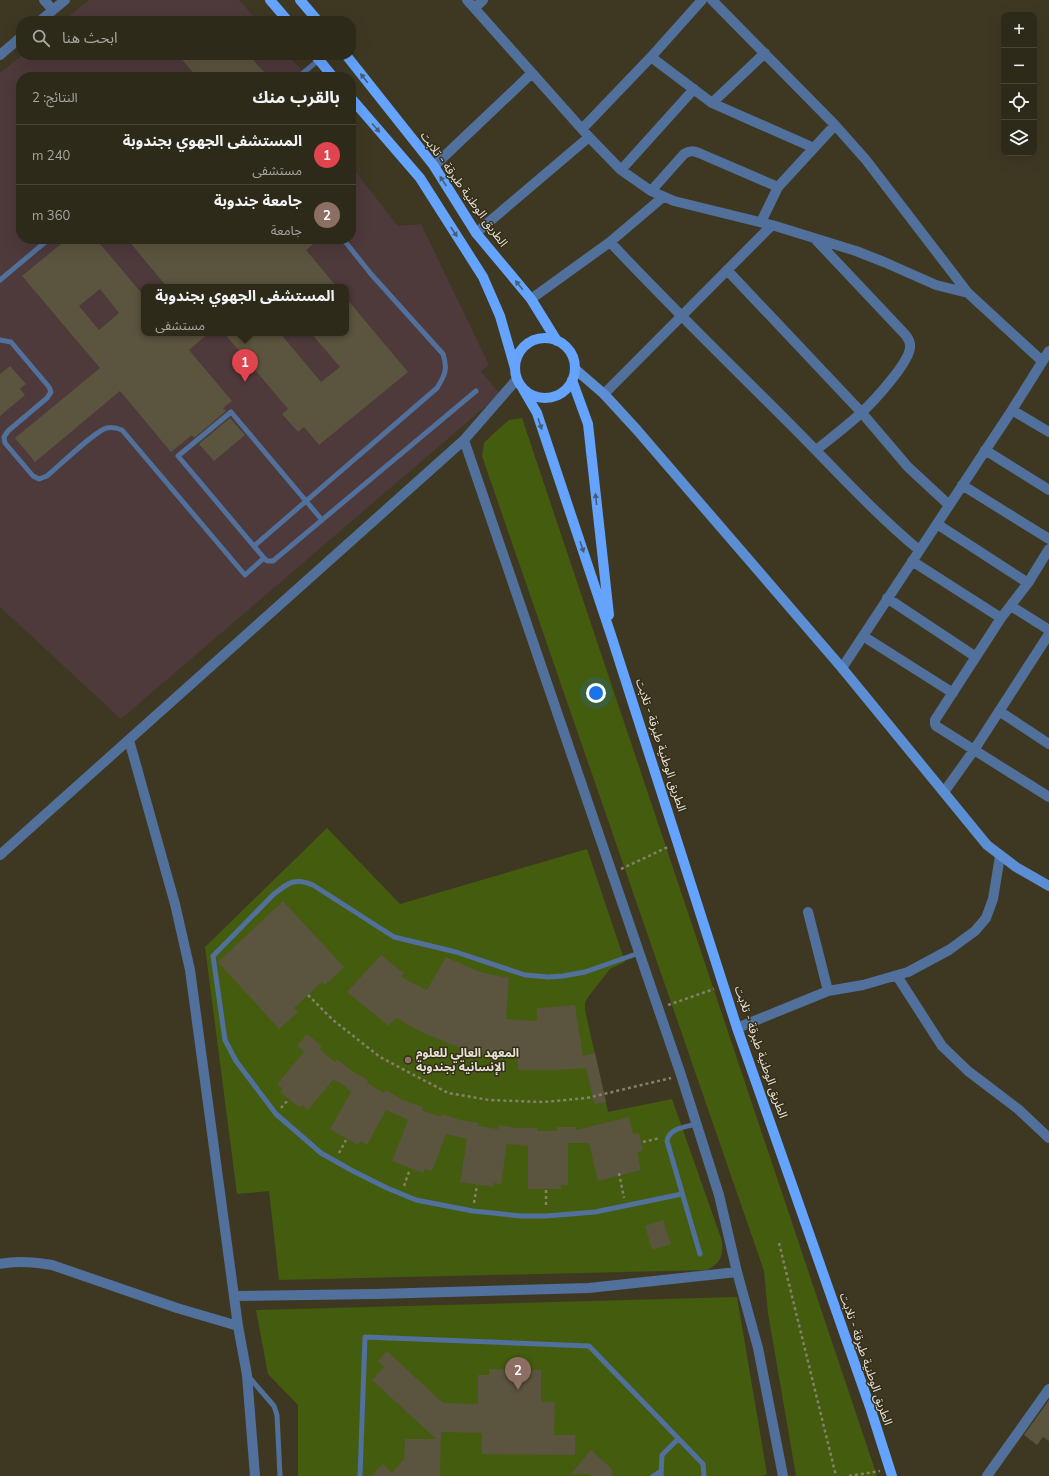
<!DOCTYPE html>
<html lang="ar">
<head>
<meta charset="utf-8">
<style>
	:root { --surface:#2e2a1a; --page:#363223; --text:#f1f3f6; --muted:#a7a7a2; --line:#494639; --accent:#f59c94 }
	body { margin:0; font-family:Mulish,"Noto Sans Arabic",sans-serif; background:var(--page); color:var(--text); direction:rtl }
	.controls { position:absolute; right:12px; top:12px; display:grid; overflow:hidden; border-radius:8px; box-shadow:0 4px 16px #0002 }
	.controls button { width:36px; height:36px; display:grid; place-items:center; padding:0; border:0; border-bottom:1px solid var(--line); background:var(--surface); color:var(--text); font:20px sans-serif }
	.you { position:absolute; left:596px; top:693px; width:14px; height:14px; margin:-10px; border:3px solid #fff; border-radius:50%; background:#1a73e8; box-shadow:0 0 0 6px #1a73e833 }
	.badge { display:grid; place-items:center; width:26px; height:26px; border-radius:50%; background:var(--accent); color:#fff; font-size:13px; font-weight:700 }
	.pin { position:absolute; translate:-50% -33px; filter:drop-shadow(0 1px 2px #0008) }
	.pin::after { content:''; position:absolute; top:21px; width:14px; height:12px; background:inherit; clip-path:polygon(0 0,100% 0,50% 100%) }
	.popup { position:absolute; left:141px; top:284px; width:208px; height:52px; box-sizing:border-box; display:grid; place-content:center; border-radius:8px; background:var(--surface); filter:drop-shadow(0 1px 3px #0005); font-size:13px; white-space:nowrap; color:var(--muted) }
	.popup b { font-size:15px; color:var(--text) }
	.popup::after { content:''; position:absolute; left:50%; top:100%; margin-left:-8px; border:8px solid transparent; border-top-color:var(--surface) }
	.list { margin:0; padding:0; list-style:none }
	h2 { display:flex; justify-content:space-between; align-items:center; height:52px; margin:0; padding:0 16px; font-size:17px }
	h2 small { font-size:13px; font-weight:400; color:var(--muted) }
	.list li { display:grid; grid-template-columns:26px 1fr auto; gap:12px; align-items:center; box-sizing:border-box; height:60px; padding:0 16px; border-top:1px solid var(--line) }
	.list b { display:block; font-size:15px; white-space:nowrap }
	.list p { margin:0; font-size:13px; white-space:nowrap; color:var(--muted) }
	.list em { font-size:13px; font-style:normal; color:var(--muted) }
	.icon { flex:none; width:22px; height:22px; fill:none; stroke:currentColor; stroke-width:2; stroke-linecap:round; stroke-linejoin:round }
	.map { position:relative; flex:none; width:1049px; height:1476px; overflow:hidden; direction:ltr }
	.search { position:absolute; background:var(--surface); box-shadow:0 4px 16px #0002; left:16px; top:16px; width:340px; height:44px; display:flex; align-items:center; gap:10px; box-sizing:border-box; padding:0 14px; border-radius:16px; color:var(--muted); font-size:15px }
	.panel { position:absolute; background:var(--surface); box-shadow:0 4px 16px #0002; left:16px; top:72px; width:340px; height:172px; border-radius:16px; direction:rtl }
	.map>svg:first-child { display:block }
	.medical { fill:#4e393b; fill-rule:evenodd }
	.green { fill:#445c0e }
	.building { fill:#5b543e; fill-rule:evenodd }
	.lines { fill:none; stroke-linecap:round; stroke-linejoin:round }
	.path { stroke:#85806e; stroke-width:2.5; stroke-dasharray:3 3; stroke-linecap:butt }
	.lane { stroke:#51709c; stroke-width:5 }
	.street { stroke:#51709c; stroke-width:10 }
	.secondary { stroke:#5c8ed4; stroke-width:10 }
	.primary { stroke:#64a4ff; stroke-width:10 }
	.oneway { fill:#475d75 }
	.education-dot { fill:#8d6e63; stroke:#342d19; stroke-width:1.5 }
	.labels { text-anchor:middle; stroke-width:3; stroke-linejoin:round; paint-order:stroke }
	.street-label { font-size:12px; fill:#e5e1d4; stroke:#342d19 }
	.poi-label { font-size:12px; font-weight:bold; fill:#e5e1d4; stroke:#342d19; text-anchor:start }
</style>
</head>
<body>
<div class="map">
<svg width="1049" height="1476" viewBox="0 0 1049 1476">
	<rect width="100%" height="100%" fill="#3e3823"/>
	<path class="medical" d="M89,0H239L258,21H63Z
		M22,55H288L308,77H21V239H351V166L398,226L421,224L489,365L481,371L500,394L121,719L0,607V73ZM144,287H346V333H144Z"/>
	<path class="green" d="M522,418L877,1476H796L768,1313L764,1271L482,456L484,443L492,435L509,420Z
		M327,828L400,904L587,849L625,962L610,969L588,997L585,1003V1010L608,1112L672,1099L722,1241C723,1256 721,1263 707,1270L279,1280L269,1191L237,1194L205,947Z
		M737,1297L767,1474L763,1476H298V1405L268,1374L256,1310Z"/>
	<path class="building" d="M178,55H249L264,72L258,77H197Z
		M67,239H96L144,296V333H209L189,350L232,401L223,408L226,411L194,438L192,435L171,452L120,391L35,462L15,438L100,368L22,276ZM100,289L119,313L99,330L79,306Z
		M127,239H319L306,250L337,287H167Z
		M346,298L408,372L319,445L304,427L298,432L282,414L288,409L224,333H280L321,382L340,367L311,333H346Z
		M10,366L26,384L20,389L25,395L0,416V374Z
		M230,418L245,435L214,461L199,444Z
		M283,901L344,967L325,985L322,982L294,1008L298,1012L279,1029L218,962Z
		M381,955L404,973L401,977L427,990L446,957L480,972L509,978L506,1019L537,1021V1008L575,1005L583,1056L595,1053L606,1102L594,1104L586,1068L558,1070H518V1058L489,1055L458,1047L421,1032L396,1018L389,1026L347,992Z
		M307,1034L322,1046L319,1049L335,1062L337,1059L352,1071L368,1080L367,1083L384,1093L386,1090L403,1100L423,1107L422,1110L441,1117L442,1114L460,1120L479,1123L478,1126L498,1129L499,1125L518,1128H537V1131H557V1127H576V1130L629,1117L633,1134L639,1133L643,1151L637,1152L641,1170L598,1181L589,1143H568V1185H561V1189H528V1146L507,1144L501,1184L494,1183L493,1187L460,1182L467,1139L446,1134L432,1171L425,1169L423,1173L392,1161L408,1120L386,1110L367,1145L360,1141L358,1145L330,1129L351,1092L342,1084L333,1080L308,1110L302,1105L300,1108L280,1092L283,1089L277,1084L304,1052L297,1046Z
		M663,1220L671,1244L652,1250L645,1226Z
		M387,1351L443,1403L478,1404V1375H489V1369L541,1370V1402H555L554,1435H575V1455L482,1454V1433L441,1432L440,1476H371L383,1464L392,1473L404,1459L405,1439H436L372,1380L384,1367L378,1361Z
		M1049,1400V1441L1043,1437L1037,1445L1024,1435Z
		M591,1450L612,1469V1476H591L589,1474H571Z"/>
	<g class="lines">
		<path class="path" d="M621,869L668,847
			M308,995L333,1020L380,1057L448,1093L489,1100L543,1102L587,1098L671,1078
			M668,1005L714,989
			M281,1108L288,1100
			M643,1142L660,1138
			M339,1153L346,1140
			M619,1173L624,1198
			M404,1186L410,1169
			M546,1190V1208
			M474,1203L477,1185
			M779,1243L836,1476
			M849,1476L880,1471"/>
		<path class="lane" d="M298,77L325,55
			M0,280L49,239
			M0,340L11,342L49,387L51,392L47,398L8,431L4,437L5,443L33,476L39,479L47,476C58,467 96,430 107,428C112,427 117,428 122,430L245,575L264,558
			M322,520L231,412L178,456L264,558L267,561H273L476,391
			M254,546L437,388C445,375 448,369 443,354L371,274L343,239
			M639,953L585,972L563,976L548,977L525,975L456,952L394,937L313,885C295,877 288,883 274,894L213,956L225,1040L236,1061L276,1114L321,1153L351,1170L387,1188L416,1200L473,1211L521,1216H546L595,1212L682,1194
			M697,1124C685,1127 669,1128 667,1141L700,1254
			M249,1377L274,1406L277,1415L280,1476
			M360,1476L365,1337L589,1346L703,1464L704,1476
			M653,1476L661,1471
			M661,1476L662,1455L678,1439"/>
		<path class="street" d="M44,0L53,10
			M467,0L589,137L621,170L651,191L674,201L772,225L856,251L884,262L936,285L968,293L1042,361
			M712,0L835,125L866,160L968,293
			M475,8L483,0
			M40,21L65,0
			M0,55L21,37
			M651,57L712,103L814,148
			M712,103L765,53
			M582,129L651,57L702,0
			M434,166L532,73
			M621,170L694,89
			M651,191L684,154C690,150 694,151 699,153L778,187
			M761,222L778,187L835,125
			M476,233L589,137
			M816,240L900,329C905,334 911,340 910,347C910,362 873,402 861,413C847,426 831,438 816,450
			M610,242C668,304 729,363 789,423C832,466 871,510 919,550
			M727,270L862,413L908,467L949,505
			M531,299L610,242L663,197
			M604,394L772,225
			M1012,410L1049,432
			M464,440L681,1075L719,1195L737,1272L758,1348L783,1476
			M985,450L1049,490
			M962,485L1049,539
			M937,524L1028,583
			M1049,549L1028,583L1001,618L935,720V724L936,726L1049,797
			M912,561L1001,618
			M887,598L976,657
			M1011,606L1049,630
			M863,636L953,693
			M842,668L1012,410L1049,351
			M999,711L1049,744
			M129,740L175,904L190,970L238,1326L247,1375L255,1476
			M944,792L974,750L1049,634
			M0,855L464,440L517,379
			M808,912L828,991
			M897,976L942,1046L968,1071L1018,1109L1049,1138
			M737,1028L828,991L863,985L908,972L949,950L975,931L986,918L993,899L1000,856
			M0,1264C17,1260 35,1262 52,1265L177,1308L238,1326
			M235,1296L376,1294L589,1288L737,1272
			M987,1476L1049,1389"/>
		<path class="secondary" d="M575,369L604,394L637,430L842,668L987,845L1016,867L1049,886"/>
		<path class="primary" d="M270,0L288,21
			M300,0L318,21
			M315,55L333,77
			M346,55L434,166L476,233L531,299L557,341
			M351,98L420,178L483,277L500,316L515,368
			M515 368a30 30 0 1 1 60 0a30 30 0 1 1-60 0Z
			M572,380L588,424L609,615
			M523,389L537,413L611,635L737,1028L870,1407L892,1476"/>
	</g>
	<defs><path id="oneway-solid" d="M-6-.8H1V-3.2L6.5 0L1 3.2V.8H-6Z"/></defs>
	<g class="oneway">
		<use href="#oneway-solid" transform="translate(364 78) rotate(-128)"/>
		<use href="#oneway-solid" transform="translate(376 128) rotate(49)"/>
		<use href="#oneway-solid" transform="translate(443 181) rotate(-123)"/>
		<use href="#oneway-solid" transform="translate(454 232) rotate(57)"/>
		<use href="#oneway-solid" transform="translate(519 285) rotate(-129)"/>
		<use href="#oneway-solid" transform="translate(540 424) rotate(71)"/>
		<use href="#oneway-solid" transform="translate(596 499) rotate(-96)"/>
		<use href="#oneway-solid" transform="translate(582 547) rotate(71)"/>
	</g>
	<circle class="education-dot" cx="408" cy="1060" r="4"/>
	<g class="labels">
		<g class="street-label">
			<text transform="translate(464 189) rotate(54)" y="4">الطريق الوطنية طبرقة - تلابت</text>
			<text transform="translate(661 745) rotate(72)" y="4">الطريق الوطنية طبرقة - تلابت</text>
			<text transform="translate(761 1052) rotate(71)" y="4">الطريق الوطنية طبرقة - تلابت</text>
			<text transform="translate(866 1359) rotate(71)" y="4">الطريق الوطنية طبرقة - تلابت</text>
		</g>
		<g class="poi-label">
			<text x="416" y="1057">المعهد العالي للعلوم<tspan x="416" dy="14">الإنسانية بجندوبة</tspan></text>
		</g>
	</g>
</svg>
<div class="controls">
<button>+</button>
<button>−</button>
<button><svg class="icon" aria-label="locate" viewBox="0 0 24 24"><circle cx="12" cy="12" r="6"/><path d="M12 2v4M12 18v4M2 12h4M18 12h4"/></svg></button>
<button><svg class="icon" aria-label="layers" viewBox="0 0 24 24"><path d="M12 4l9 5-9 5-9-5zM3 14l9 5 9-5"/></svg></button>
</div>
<div class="you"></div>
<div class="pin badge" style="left:245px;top:382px;background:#e0444e">1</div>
<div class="popup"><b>المستشفى الجهوي بجندوبة</b>مستشفى</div>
<div class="pin badge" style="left:518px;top:1390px;background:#8d6e63">2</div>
<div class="search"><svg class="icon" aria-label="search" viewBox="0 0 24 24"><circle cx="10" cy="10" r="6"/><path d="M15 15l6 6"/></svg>ابحث هنا</div>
<section class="panel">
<h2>بالقرب منك<small>النتائج: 2</small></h2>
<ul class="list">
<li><span class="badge" style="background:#e0444e">1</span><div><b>المستشفى الجهوي بجندوبة</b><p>مستشفى</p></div><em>240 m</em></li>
<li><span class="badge" style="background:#8d6e63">2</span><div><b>جامعة جندوبة</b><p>جامعة</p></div><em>360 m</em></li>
</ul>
</section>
</div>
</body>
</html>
